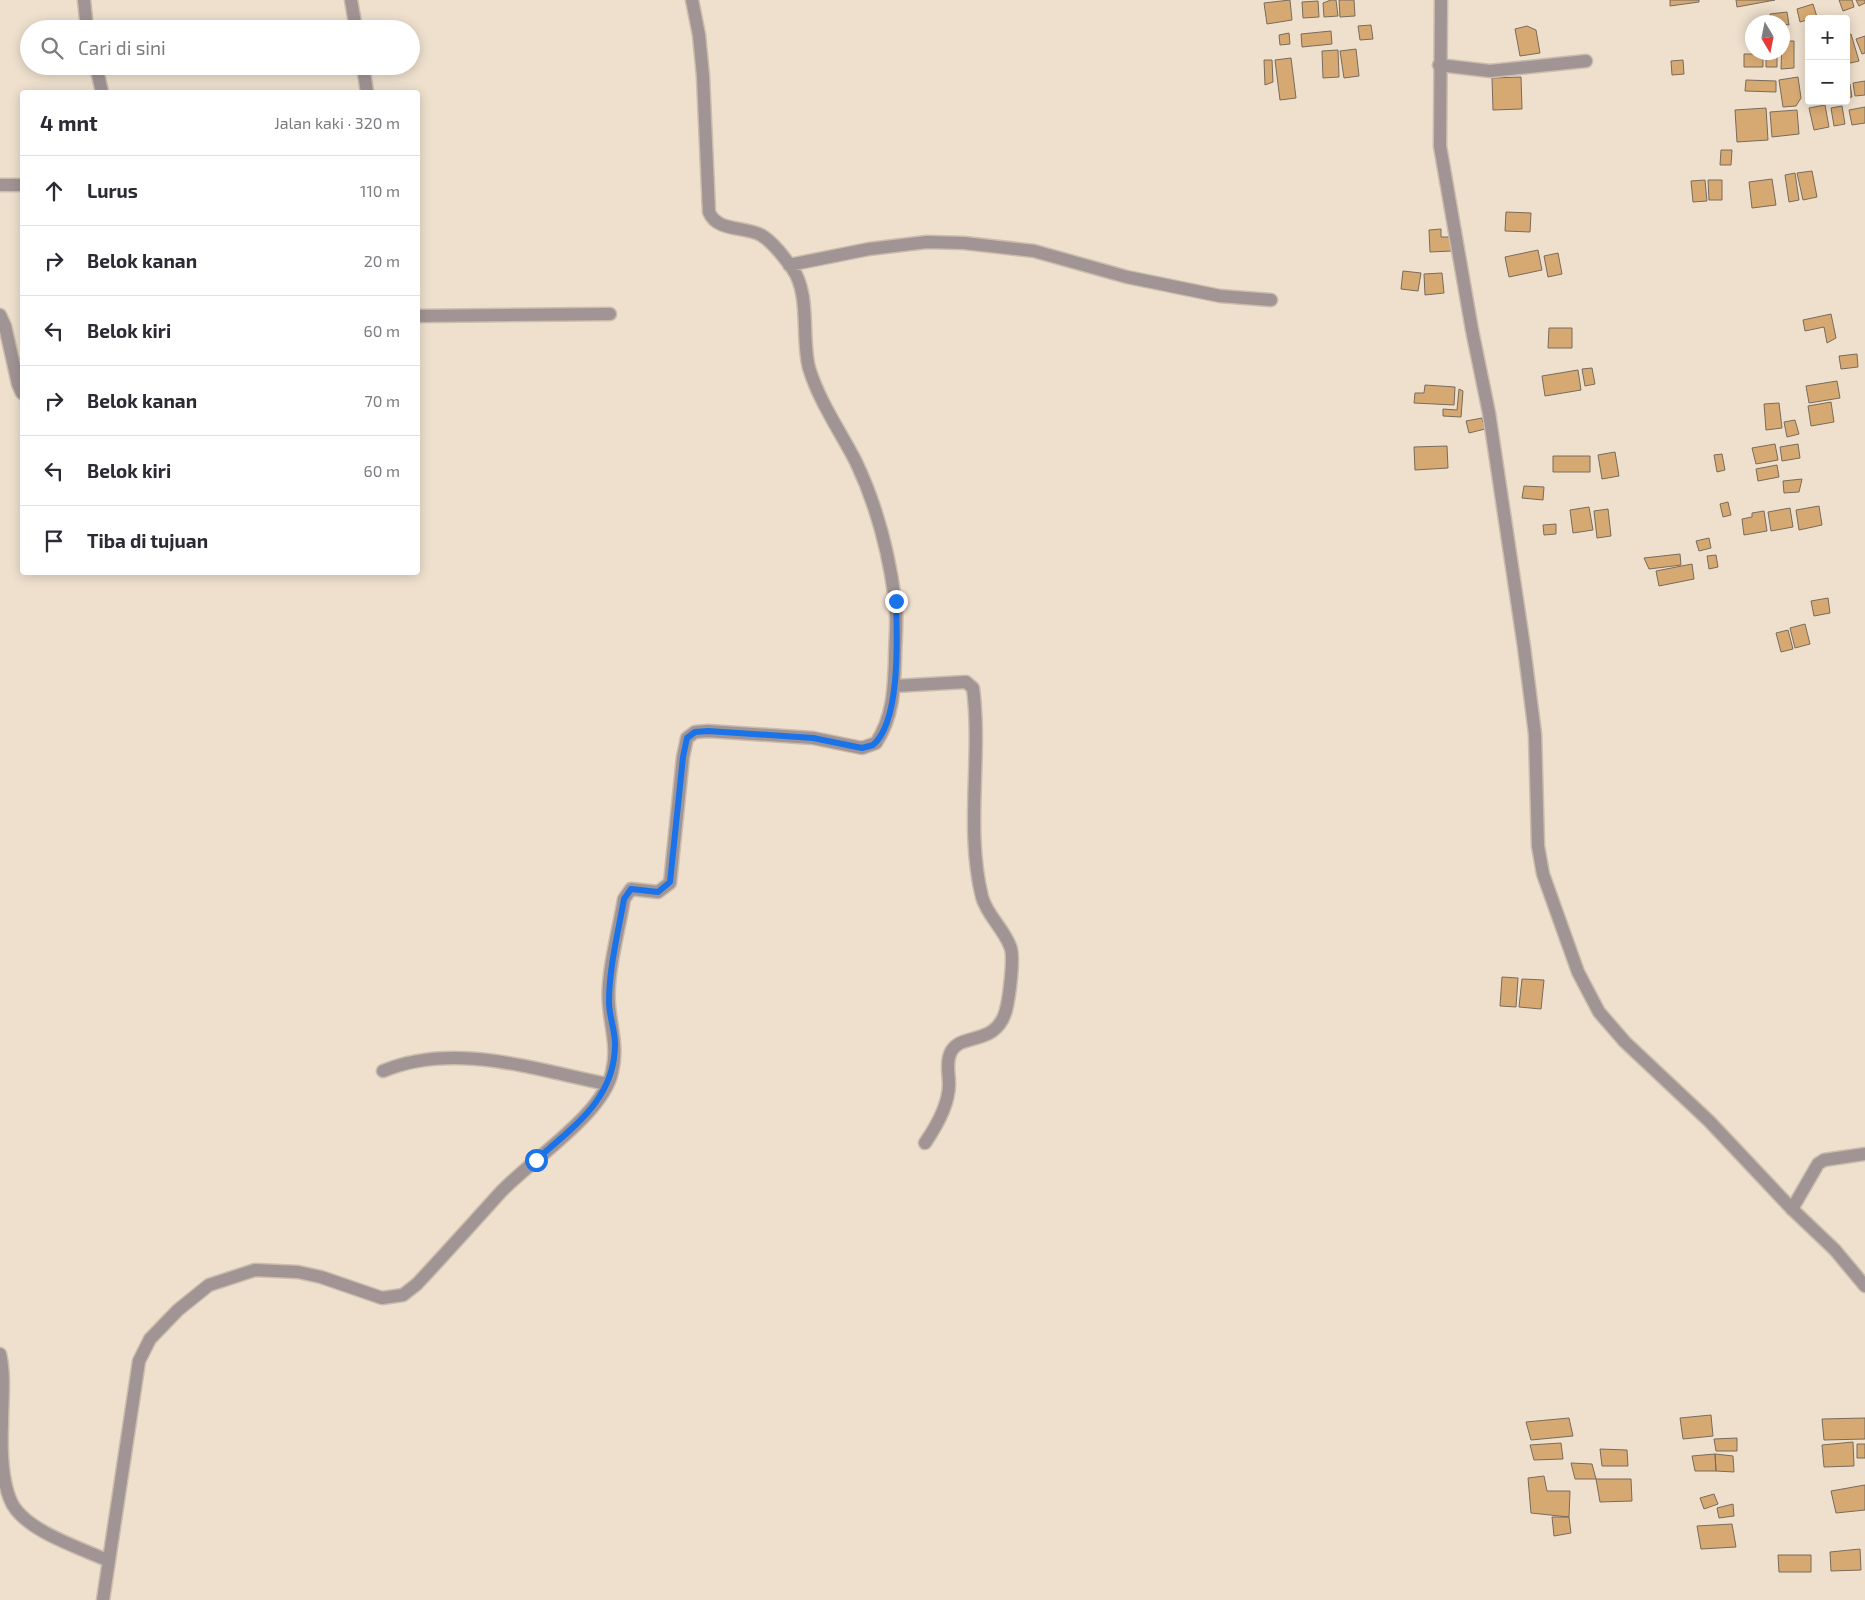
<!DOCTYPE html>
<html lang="id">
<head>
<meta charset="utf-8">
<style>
	:root { --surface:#fff; --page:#f2f2f3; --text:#2b2b33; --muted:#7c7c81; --line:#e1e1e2 }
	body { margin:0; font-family:"Exo 2",sans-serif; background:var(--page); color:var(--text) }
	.controls { position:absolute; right:15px; top:15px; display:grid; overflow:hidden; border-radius:5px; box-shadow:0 2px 12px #0003 }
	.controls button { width:45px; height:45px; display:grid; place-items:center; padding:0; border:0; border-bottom:1px solid var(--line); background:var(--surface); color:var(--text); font:25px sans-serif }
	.compass { position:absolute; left:1745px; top:15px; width:45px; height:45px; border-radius:50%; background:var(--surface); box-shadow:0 2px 12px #0003; rotate:170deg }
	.stop { position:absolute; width:15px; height:15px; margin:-11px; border:4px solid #1a73e8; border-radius:50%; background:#fff }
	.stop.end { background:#1a73e8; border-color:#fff; box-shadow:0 1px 5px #0008 }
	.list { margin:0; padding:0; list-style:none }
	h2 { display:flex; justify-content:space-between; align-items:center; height:65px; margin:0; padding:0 20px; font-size:21px }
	h2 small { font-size:16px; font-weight:400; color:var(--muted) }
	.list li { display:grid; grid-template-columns:32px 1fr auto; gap:15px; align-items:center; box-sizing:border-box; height:70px; padding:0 20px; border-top:1px solid var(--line) }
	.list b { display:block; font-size:19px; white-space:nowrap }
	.list em { font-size:16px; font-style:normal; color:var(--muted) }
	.icon { flex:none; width:28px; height:28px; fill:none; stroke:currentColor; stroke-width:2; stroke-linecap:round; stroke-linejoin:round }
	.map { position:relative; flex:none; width:1865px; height:1600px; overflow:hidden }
	.search { position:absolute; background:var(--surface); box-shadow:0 2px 12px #0003; left:20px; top:20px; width:400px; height:55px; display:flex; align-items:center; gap:12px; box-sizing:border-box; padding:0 18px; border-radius:28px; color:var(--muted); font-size:19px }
	.panel { position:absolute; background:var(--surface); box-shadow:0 2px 12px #0003; left:20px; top:90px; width:400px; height:485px; border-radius:5px }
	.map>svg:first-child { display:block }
	.building { fill:#d7a972; stroke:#786b5b }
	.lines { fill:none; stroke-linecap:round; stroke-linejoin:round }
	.minor-casing { stroke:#cbbdad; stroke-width:15 }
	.tertiary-casing { stroke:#cbbdad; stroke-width:15 }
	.minor { stroke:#a09594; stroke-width:12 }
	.tertiary { stroke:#a09594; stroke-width:12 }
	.route { stroke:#1a73e8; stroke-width:6 }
</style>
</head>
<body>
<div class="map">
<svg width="1865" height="1600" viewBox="0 0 1865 1600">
	<rect width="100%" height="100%" fill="#efe0ce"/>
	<path class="building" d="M1290,0L1292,20L1267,24L1264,3Z
		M1331,0H1336L1338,16L1324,17L1323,3Z
		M1339,0H1354L1355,16L1340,17Z
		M1670,0H1699V2L1670,6Z
		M1736,0H1775L1737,7Z
		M1839,0H1852L1854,7L1843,11Z
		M1856,0H1865V3L1859,6Z
		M1318,1L1319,17L1303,18L1302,2Z
		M1813,4L1817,17L1800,22L1797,9Z
		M1787,12L1789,25L1771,22L1770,14Z
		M1371,25L1373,39L1360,40L1358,26Z
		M1527,26L1536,30L1540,53L1520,56L1515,29Z
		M1331,31L1332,44L1302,47L1301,34Z
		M1289,33L1290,44L1280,45L1279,35Z
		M1851,34L1859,61L1846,64V36Z
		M1865,36V53L1862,54L1856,39Z
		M1782,41H1794V68L1781,69Z
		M1356,49L1359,76L1344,78L1340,51Z
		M1338,50L1339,77L1323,78L1322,51Z
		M1766,52H1777V67H1766Z
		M1744,54H1763V67H1744Z
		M1291,58L1296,98L1280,100L1275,60Z
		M1264,60H1272L1273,82L1265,85Z
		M1683,60L1684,74L1672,75L1671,61Z
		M1521,77L1522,109L1493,110L1492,78Z
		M1798,77L1801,98L1796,106L1783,107L1779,80Z
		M1746,80L1776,81V92L1745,91Z
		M1865,81V95L1855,96L1853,83Z
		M1846,84H1850L1852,97L1846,98Z
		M1825,105L1829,127L1814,130L1809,108Z
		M1842,106L1845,124L1834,126L1831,108Z
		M1865,107V123L1852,125L1849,110Z
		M1766,108L1768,140L1737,142L1735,110Z
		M1797,110L1799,134L1772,137L1770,112Z
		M1721,150H1732L1731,165H1720Z
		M1812,171L1817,197L1803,200L1797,173Z
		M1795,173L1799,200L1789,202L1785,175Z
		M1772,179L1776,205L1752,208L1749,182Z
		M1705,180L1707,201L1693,202L1691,181Z
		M1708,180H1722V200H1709Z
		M1506,212L1531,213L1530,232L1505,231Z
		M1441,229V237H1451L1452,251L1430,252L1429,230Z
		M1538,250L1542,270L1509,277L1505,257Z
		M1558,253L1562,274L1548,277L1544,256Z
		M1403,271L1421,273L1418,291L1401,289Z
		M1442,273L1444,293L1425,295L1424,274Z
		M1831,314L1836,338L1827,343L1824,327L1805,331L1803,320Z
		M1549,328H1572V348H1548Z
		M1857,354L1858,367L1841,369L1839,356Z
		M1592,368L1595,384L1585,386L1582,369Z
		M1578,370L1581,390L1545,396L1542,376Z
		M1837,381L1840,398L1809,403L1806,386Z
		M1425,385L1455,387L1454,405L1414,403L1415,393H1424Z
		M1459,389L1463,391L1461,417L1443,416V409L1457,410Z
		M1831,402L1834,422L1811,426L1808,406Z
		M1779,403L1782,428L1766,430L1764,404Z
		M1482,418L1485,429L1469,433L1466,421Z
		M1795,420L1799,434L1787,437L1784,422Z
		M1775,444L1778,460L1756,464L1752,448Z
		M1798,444L1800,458L1782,461L1780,447Z
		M1447,446L1448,468L1415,470L1414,447Z
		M1615,452L1619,476L1602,479L1598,455Z
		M1722,454L1725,470L1717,472L1714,455Z
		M1553,456H1590V472H1553Z
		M1777,465L1779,477L1758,481L1756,469Z
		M1802,479L1799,492L1784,493L1783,481Z
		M1524,486L1544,487L1543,500L1522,498Z
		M1728,502L1731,515L1723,517L1720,504Z
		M1819,506L1822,525L1799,530L1796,510Z
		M1589,507L1593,530L1573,533L1570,510Z
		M1790,508L1793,527L1771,531L1768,512Z
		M1608,509L1611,536L1597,538L1594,511Z
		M1764,511L1767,531L1744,535L1742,519L1752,517V513Z
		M1556,524V534L1544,535L1543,525Z
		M1709,538L1711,548L1699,551L1696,541Z
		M1680,554L1681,565L1649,569L1644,558Z
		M1716,555L1718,567L1709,569L1707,556Z
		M1692,564L1694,579L1659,586L1656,571Z
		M1828,598L1830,613L1814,616L1811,601Z
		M1805,624L1810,644L1795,648L1790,628Z
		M1788,630L1793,649L1781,652L1776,633Z
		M1502,977L1518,978L1516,1007L1500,1006Z
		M1522,979L1544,980L1541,1009L1519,1007Z
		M1711,1415L1713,1436L1683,1439L1680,1418Z
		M1569,1418L1573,1436L1531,1440L1526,1422Z
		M1865,1418V1439L1824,1440L1822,1419Z
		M1737,1438V1451H1716L1714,1439Z
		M1853,1442L1854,1466L1824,1467L1822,1445Z
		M1561,1443L1563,1459L1534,1460L1530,1445Z
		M1857,1444H1865V1458H1857Z
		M1600,1449L1627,1450L1628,1466H1602Z
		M1715,1454L1733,1456L1734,1472L1716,1471Z
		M1715,1454L1716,1471H1695L1692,1456Z
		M1571,1463L1592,1464L1596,1479H1575Z
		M1544,1476L1547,1491H1570L1569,1517L1531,1513L1528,1478Z
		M1596,1479H1631L1632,1501L1600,1502Z
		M1865,1485V1510L1836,1513L1831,1491Z
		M1714,1494L1718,1504L1704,1509L1700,1498Z
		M1733,1504L1734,1516L1719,1518L1717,1508Z
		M1552,1517H1569L1571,1533L1554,1536Z
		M1732,1524L1736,1547L1701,1549L1697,1526Z
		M1860,1549L1861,1570L1831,1571L1830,1552Z
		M1778,1555H1811V1572H1779Z"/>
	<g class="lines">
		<g class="minor-casing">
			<path id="minor" d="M84,0L87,29
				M351,0L356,29
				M1439,65L1490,71L1586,61
				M96,66L102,92
				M363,66L367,92
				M0,185H22
				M789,265L869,249L927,242L964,243L1034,251L1127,277L1220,296L1271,300
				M0,315L5,326L18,384L22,393
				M418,316L610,314
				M895,686L966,682L973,688C982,757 965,828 982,897C987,915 1003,928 1010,946C1015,956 1009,998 1006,1010C996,1048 958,1031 950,1054C946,1064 949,1074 949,1084C949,1105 936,1127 925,1143
				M383,1071C454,1041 536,1070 607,1084
				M1792,1209L1818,1164L1824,1160L1865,1154
				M0,1354C5,1376 2,1400 2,1423C1,1447 1,1477 10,1499C21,1530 81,1548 109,1561
				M103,1600L139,1361L150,1339L178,1310L209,1285L255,1270L298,1272L321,1277L382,1298L403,1295L417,1284C445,1254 472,1224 499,1194C529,1161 603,1115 612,1072C618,1048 611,1029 609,1005C606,975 619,930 624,899L631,889L658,892L670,883L683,757L687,738L695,732L708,731L813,738L862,748L876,743C893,717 894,690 895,660C895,640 898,619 895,600C889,554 876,504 856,462C840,431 819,401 809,368C801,338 811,294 792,268C784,257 773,242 761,235C744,226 717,232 709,212L703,76L699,35L692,0"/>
		</g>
		<g class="tertiary-casing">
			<path id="tertiary" d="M1441,0L1440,146L1472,330L1489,413L1524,647L1535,734L1538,846L1543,874L1578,972L1599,1012L1625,1042L1709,1121L1792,1209L1835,1250L1865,1286"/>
		</g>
		<use href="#minor" class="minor"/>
		<use href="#tertiary" class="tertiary"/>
	</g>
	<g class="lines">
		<path class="route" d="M536,1160C574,1126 615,1099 615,1044C615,1030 609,1016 609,1002C609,968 618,933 624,899L631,889L658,892L670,882L683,757L687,738L695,732L708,731L813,738L862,748L873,745C901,721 897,636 896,601"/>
	</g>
</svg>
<div class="controls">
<button>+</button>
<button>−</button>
</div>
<svg class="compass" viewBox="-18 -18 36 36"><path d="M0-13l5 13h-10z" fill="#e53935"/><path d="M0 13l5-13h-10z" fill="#7c7c81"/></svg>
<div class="stop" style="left:536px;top:1160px"></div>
<div class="stop end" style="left:896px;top:601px"></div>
<div class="search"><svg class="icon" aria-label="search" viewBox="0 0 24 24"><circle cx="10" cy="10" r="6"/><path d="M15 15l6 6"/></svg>Cari di sini</div>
<section class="panel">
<h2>4 mnt<small>Jalan kaki · 320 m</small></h2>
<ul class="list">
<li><svg class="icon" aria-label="ahead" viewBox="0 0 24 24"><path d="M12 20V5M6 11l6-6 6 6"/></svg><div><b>Lurus</b></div><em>110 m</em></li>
<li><svg class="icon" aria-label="right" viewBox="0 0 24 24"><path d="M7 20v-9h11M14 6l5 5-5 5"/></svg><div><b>Belok kanan</b></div><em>20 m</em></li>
<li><svg class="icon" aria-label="left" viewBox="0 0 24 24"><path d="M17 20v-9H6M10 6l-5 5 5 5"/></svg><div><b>Belok kiri</b></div><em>60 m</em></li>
<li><svg class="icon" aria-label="right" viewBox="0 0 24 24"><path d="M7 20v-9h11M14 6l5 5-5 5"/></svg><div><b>Belok kanan</b></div><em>70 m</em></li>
<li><svg class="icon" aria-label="left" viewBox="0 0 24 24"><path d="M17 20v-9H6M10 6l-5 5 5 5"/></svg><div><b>Belok kiri</b></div><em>60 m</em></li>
<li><svg class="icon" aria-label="arrive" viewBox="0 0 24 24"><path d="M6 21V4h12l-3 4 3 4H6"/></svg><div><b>Tiba di tujuan</b></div></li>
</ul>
</section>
</div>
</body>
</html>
